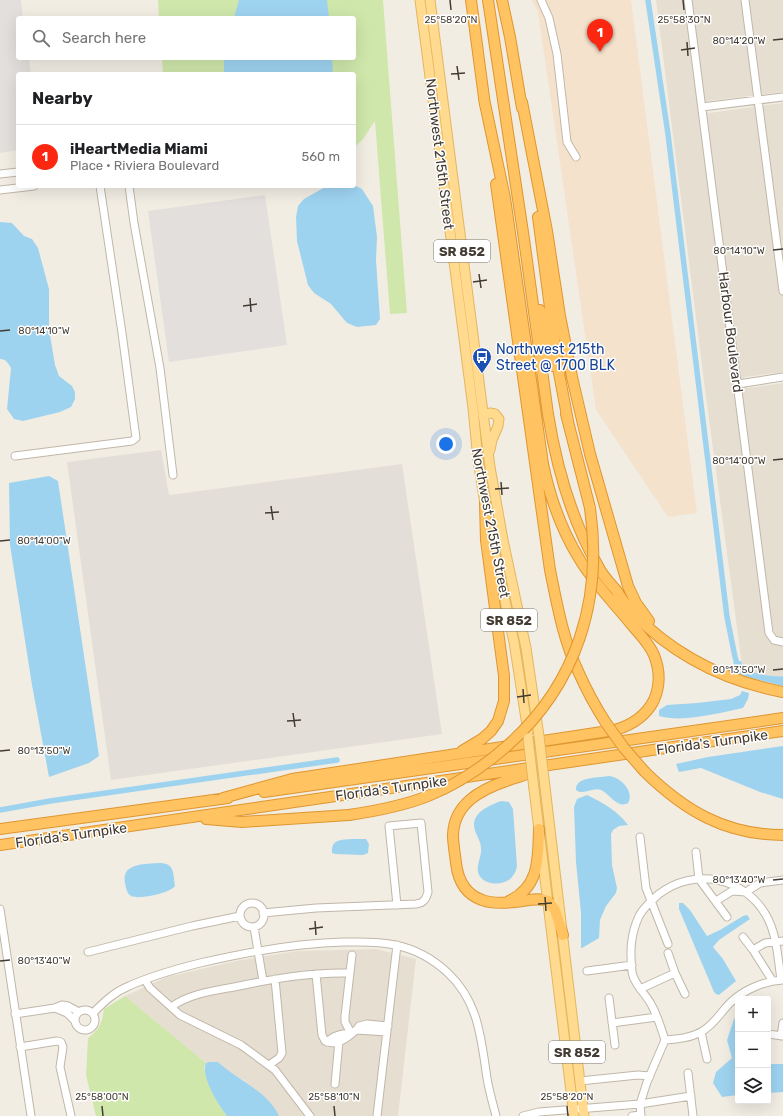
<!DOCTYPE html>
<html lang="en">
<head>
<meta charset="utf-8">
<style>
	:root { --surface:#fff; --page:#f6f6f6; --text:#202124; --muted:#757577; --line:#e0e0e0; --accent:#fc2710 }
	body { margin:0; font-family:Rubik,sans-serif; background:var(--page); color:var(--text) }
	.controls { position:absolute; right:12px; bottom:12px; display:grid; overflow:hidden; border-radius:4px; box-shadow:0 4px 16px #0002 }
	.controls button { width:36px; height:36px; display:grid; place-items:center; padding:0; border:0; border-bottom:1px solid var(--line); background:var(--surface); color:var(--text); font:20px sans-serif }
	.you { position:absolute; left:446px; top:444px; width:14px; height:14px; margin:-10px; border:3px solid #fff; border-radius:50%; background:#1a73e8; box-shadow:0 0 0 6px #1a73e833 }
	.badge { display:grid; place-items:center; width:26px; height:26px; border-radius:50%; background:var(--accent); color:#fff; font-size:13px; font-weight:700 }
	.pin { position:absolute; translate:-50% -33px; filter:drop-shadow(0 1px 2px #0008) }
	.pin::after { content:''; position:absolute; top:21px; width:14px; height:12px; background:inherit; clip-path:polygon(0 0,100% 0,50% 100%) }
	.list { margin:0; padding:0; list-style:none }
	h2 { display:flex; justify-content:space-between; align-items:center; height:52px; margin:0; padding:0 16px; font-size:17px }
	h2 small { font-size:13px; font-weight:400; color:var(--muted) }
	.list li { display:grid; grid-template-columns:26px 1fr auto; gap:12px; align-items:center; box-sizing:border-box; height:64px; padding:0 16px; border-top:1px solid var(--line) }
	.list b { display:block; font-size:15px; white-space:nowrap }
	.list p { margin:0; font-size:13px; white-space:nowrap; color:var(--muted) }
	.list em { font-size:13px; font-style:normal; color:var(--muted) }
	.icon { flex:none; width:22px; height:22px; fill:none; stroke:currentColor; stroke-width:2; stroke-linecap:round; stroke-linejoin:round }
	.map { position:relative; flex:none; width:783px; height:1116px; overflow:hidden }
	.search { position:absolute; background:var(--surface); box-shadow:0 4px 16px #0002; left:16px; top:16px; width:340px; height:44px; display:flex; align-items:center; gap:10px; box-sizing:border-box; padding:0 14px; border-radius:4px; color:var(--muted); font-size:15px }
	.panel { position:absolute; background:var(--surface); box-shadow:0 4px 16px #0002; left:16px; top:72px; width:340px; height:116px; border-radius:4px }
	.map>svg:first-child { display:block }
	.residential { fill:#e6ded1 }
	.commercial { fill:#f5e2cd }
	.industrial { fill:#e4ded8 }
	.green { fill:#cfe7ab }
	.parking { fill:#e2dfdc }
	.water { fill:#9ed3f0 }
	.lines { fill:none; stroke-linecap:round; stroke-linejoin:round }
	.canal { stroke:#9ed3f0; stroke-width:5.5 }
	.minor-casing { stroke:#c0b7a9; stroke-width:9 }
	.major-casing { stroke:#e4b65f; stroke-width:11 }
	.highway-casing { stroke:#df9630; stroke-width:12 }
	.minor { stroke:#fff; stroke-width:7 }
	.major { stroke:#ffda8f; stroke-width:9 }
	.highway { stroke:#ffc361; stroke-width:10 }
	.major-bridge-casing { stroke:#e4b65f; stroke-width:11; stroke-linecap:butt }
	.highway-bridge-casing { stroke:#df9630; stroke-width:12; stroke-linecap:butt }
	.major-bridge { stroke:#ffda8f; stroke-width:9 }
	.highway-bridge { stroke:#ffc361; stroke-width:10 }
	.ticks { fill:none; stroke:#443c33; stroke-width:1.5 }
	.labels { text-anchor:middle; stroke-width:3; stroke-linejoin:round; paint-order:stroke }
	.shield { fill:#fff; stroke:#7c7670; stroke-width:1 }
	.shield-label { font-size:13px; font-weight:bold; fill:#443c33 }
	.street-label { font-size:14px; fill:#443c33; stroke:#fff }
	.transit-label { font-size:14px; fill:#164399; stroke:#fff; text-anchor:start }
	.ticks-label { font-size:10px; text-anchor:middle; fill:#443c33; stroke:#fff; stroke-width:3; stroke-linejoin:round; paint-order:stroke }
</style>
</head>
<body>
<div class="map">
<svg width="783" height="1116" viewBox="0 0 783 1116">
	<rect width="100%" height="100%" fill="#f2ede3"/>
	<path class="residential" d="M656,0H783V92L708,101L699,108L709,113L783,103V372L745,377L737,384L748,388L783,383V675L776,677L750,672L744,669L742,665L705,389Z
		M376,949L416,959L398,1116H279L276,1111L259,1093L245,1081L229,1072L218,1062H209L206,1063L125,996L167,977L236,961L298,951Z"/>
	<path class="commercial" d="M532,0H631L697,513L668,517L596,410L538,12Z"/>
	<path class="industrial" d="M161,450L169,495L402,464L442,734L111,780L67,462Z"/>
	<path class="green" d="M158,0H383L407,313L390,314L375,121L363,139L354,148V74H163L162,58H354V18H159Z
		M125,996L206,1063L204,1068C209,1086 216,1102 227,1116H96L86,1075L88,1038C100,1029 102,1023 104,1009Z"/>
	<path class="parking" d="M0,0H21L23,18H18V58H29L31,74H18V150L0,153Z
		M265,195L287,345L169,362L148,211Z"/>
	<path class="water" d="M239,0H327L329,18H234Z
		M224,58H332L333,74H224Z
		M354,185L362,189L373,206L377,237L376,260L380,319L376,325L357,327L347,323L331,304L314,293L308,285L297,241L296,217L298,206L304,199L327,186Z
		M0,222L12,223L24,236L32,239L38,248L49,289V329L55,365L59,376L72,386L75,392V399L71,407L60,412L23,421L14,419L7,409L11,368C8,363 6,359 0,359Z
		M49,476L58,481L99,756L89,763L49,777L32,685L10,545L9,483Z
		M741,661C742,664 743,667 746,669C753,674 774,677 783,676V686L738,675L733,662Z
		M742,691L749,693L748,699L743,708C719,713 683,723 659,716V710L667,705L697,703L731,699L740,695Z
		M783,746V799L760,792L701,768L679,772L676,764L708,757Z
		M609,776C620,777 635,791 628,803C617,809 610,794 601,790C592,787 584,796 576,790C575,776 600,778 609,776Z
		M587,795C602,802 618,811 628,825L619,826L613,830L611,834L612,865L617,888L616,893L606,906L600,920L599,938L582,948H581V913L576,862L574,807L577,799Z
		M501,801L509,802L513,809L517,866C516,870 515,874 512,877C505,886 485,886 479,875C475,867 482,857 481,848C481,840 474,833 474,825C474,811 491,805 501,801Z
		M351,839H366L369,844L368,853L363,855L335,854L332,853C331,839 341,840 351,839Z
		M159,863C175,863 173,873 175,886C171,893 138,900 131,896C127,894 126,888 125,883C121,863 145,864 159,863Z
		M679,903H683L690,910L707,936L720,930L743,916L747,915L750,919L719,940L713,947L723,959L736,981L719,995L716,994L714,992L679,909Z
		M738,1015V1095L722,1097L713,1083L716,1072L732,1058L727,1040L734,1019Z
		M209,1062H218C236,1079 269,1092 279,1116H227C219,1106 200,1076 206,1063Z
		M768,1063L770,1064H783V1092L768,1093Z"/>
	<g class="lines">
		<path class="canal" d="M648,0L668,134L727,617L735,657L739,669
			M0,810L50,801L337,760"/>
		<g class="minor-casing">
			<path id="minor" d="M541,0L549,18L557,54L567,142L576,157
				M688,0L769,633L774,640L783,642
				M745,0L783,291
				M702,107L783,97
				M0,174L18,172
				M129,186L134,223L160,368L173,475
				M0,190L34,186
				M738,384L783,377
				M15,456L132,441L136,438L122,333L100,186
				M640,837L646,888L668,944
				M696,852L699,879L727,917
				M716,901L732,891L746,892L760,883L783,880
				M240 915a12 12 0 1 1 24 0a12 12 0 1 1-24 0Z
				M0,909L31,1116
				M263,913L316,908L416,904C424,903 426,899 428,892L421,823L389,826L397,905
				M254,927L263,981
				M743,937L753,950L772,980
				M753,950L765,943L783,941
				M88,952L192,926L240,916
				M668,953L675,973L685,994
				M587,971L632,965
				M316,974L322,1035L325,1041C328,1042 332,1043 335,1043C342,1042 356,1032 359,1026L367,1024L388,1026
				M145,980L150,988L180,1015L241,1045L275,1070L310,1116
				M640,989L675,973
				M609,998L615,1045
				M171,1007C189,994 212,991 234,987C272,979 311,972 350,973
				M55,1008L67,1013L75,1021
				M75 1020a10 10 0 1 1 20 0a10 10 0 1 1-20 0Z
				M93,1013C104,1002 114,992 129,986C151,976 176,969 200,963C247,952 296,943 344,942C361,942 378,941 395,945C415,949 433,959 448,973C479,1002 481,1039 487,1078C489,1091 493,1104 496,1116
				M15,1014L55,1008L62,1005L68,1006L79,1012
				M612,1023L657,1017
				M356,1030L387,1032
				M701,1032L707,1059
				M351,1033L345,1022V1016L352,955
				M768,1034L783,1036
				M781,1036L783,1023
				M665,1040C678,1039 690,1038 701,1032C714,1025 720,1013 730,1003C743,990 764,981 783,980
				M327,1042C334,1035 341,1034 351,1033
				M20,1047L57,1041L61,1042L63,1047L60,1067L71,1116
				M269,1065L279,1058L282,1053L275,979
				M688,1073L693,1116
				M580,1081L638,1075L650,1076
				M335,1084L339,1041
				M377,1116L397,945
				M523,1116L539,1112L640,1104L691,1096
				M632,1116L641,1115
				M641,1116L640,1104L647,1082L665,1040C661,1028 658,1017 652,1006C647,995 634,985 632,972C630,952 630,936 639,916C644,907 652,900 659,894C694,867 744,877 766,915C777,934 778,959 781,980"/>
		</g>
		<g class="major-casing">
			<path id="major" d="M420,0L473,408L478,460L486,510
				M430,0L490,467L503,540L526,648L539,736
				M483,415L490,413L495,414L499,419L498,426L492,440L490,450
				M488,523L514,642L528,732
				M545,787L584,1116
				M534,789L574,1116"/>
		</g>
		<g class="highway-casing">
			<path id="highway" d="M471,0L485,105
				M488,0L524,239L548,414C556,464 572,521 598,566C602,575 610,583 616,590C621,598 626,606 632,612C673,655 726,681 783,692
				M502,0L510,37L522,108
				M522,102L547,231L560,316L572,377L590,454L628,586L636,603L649,621
				M496,184L550,570C557,604 563,639 578,671C586,689 595,706 606,723
				M538,217L558,368L568,421
				M540,310L552,366
				M566,414L590,508
				M462,751L482,739L491,731L498,721L504,701V676L486,540L485,503
				M537,770C527,775 517,777 506,781C480,790 454,804 453,835C453,844 455,854 456,863C458,880 465,894 482,900C492,904 505,903 515,902C526,901 537,897 548,901L555,910L563,935
				M645,772C685,811 726,835 783,835
				M264,792L783,718
				M223,798L292,779L615,730C632,725 646,716 654,700C660,686 660,670 654,655C649,643 639,634 631,624C614,603 594,583 580,560C562,531 550,498 543,464L505,198L484,99
				M206,819L242,822L349,815
				M0,829L228,798
				M0,845L783,731
				M509,901C540,887 538,858 539,829"/>
		</g>
		<use href="#minor" class="minor"/>
		<use href="#major" class="major"/>
		<use href="#highway" class="highway"/>
		<g class="major-bridge-casing">
			<path id="major-bridge" d="M539,736L545,787
				M528,738L534,789"/>
		</g>
		<g class="highway-bridge-casing">
			<path id="highway-bridge" d="M606,723L624,748L645,772
				M349,815C376,811 403,806 428,796C458,784 483,767 507,746C577,684 603,600 590,508"/>
		</g>
		<use href="#major-bridge" class="major-bridge"/>
		<use href="#highway-bridge" class="highway-bridge"/>
	</g>
	<path class="ticks" d="M450,0L451,10M683,0L684,10M773,40L783,39M687,42L688,56M681,50L695,48M457,66L459,80M451,74L465,73M773,250L783,249M479,274L481,288M473,282L487,280M250,298L251,312M243,306L257,304M0,331L10,330M773,460L783,459M501,482L502,495M495,489L509,488M271,506L273,520M265,513L279,512M0,541L10,540M773,670L783,669M523,689L524,703M517,697L531,695M293,713L295,727M287,721L301,720M0,751L10,750M773,880L783,879M545,897L546,911M538,904L552,903M315,921L316,935M309,929L323,927M0,961L10,960M102,1106L103,1116M334,1106L335,1116M567,1106L568,1116"/>
	<defs>
		<g id="bus-pin" transform="scale(1)"><path d="M0 17L-7.5 6A9.5 9.5 0 1 1 7.5 6Z" fill="#1a4fb4" stroke="#fff"/><path d="M-5-6H5V4H4V6H2V4H-2V6H-4V4H-5ZM-3.5-4V0h7V-4ZM-3.5 1.2v1.5H-2V1.2ZM2 1.2v1.5H3.5V1.2Z" fill="#fff"/></g>
	</defs>
	<g fill-rule="evenodd">
		<use href="#bus-pin" x="482" y="357"/>
	</g>
	<g class="labels">
		<g class="shield">
			<rect x="434" y="240" width="56" height="22" rx="3"/>
			<rect x="481" y="609" width="56" height="22" rx="3"/>
			<rect x="549" y="1041" width="56" height="22" rx="3"/>
		</g>
		<g class="shield-label">
			<text x="462" y="256">SR 852</text>
			<text x="509" y="625">SR 852</text>
			<text x="577" y="1057">SR 852</text>
		</g>
		<g class="street-label">
			<text transform="translate(440 154) rotate(83)" y="5">Northwest 215th Street</text>
			<text transform="translate(731 332) rotate(83)" y="5">Harbour Boulevard</text>
			<text transform="translate(491 523) rotate(79)" y="5">Northwest 215th Street</text>
			<text transform="translate(712 742) rotate(-8)" y="5">Florida's Turnpike</text>
			<text transform="translate(391 788) rotate(-8)" y="5">Florida's Turnpike</text>
			<text transform="translate(71 835) rotate(-8)" y="5">Florida's Turnpike</text>
		</g>
		<g class="transit-label">
			<text x="496" y="354">Northwest 215th<tspan x="496" dy="16">Street @ 1700 BLK</tspan></text>
		</g>
	</g>
	<g class="ticks-label">
		<text x="451" y="23">25°58'20"N</text>
		<text x="684" y="23">25°58'30"N</text>
		<text x="739" y="44">80°14'20"W</text>
		<text x="739" y="254">80°14'10"W</text>
		<text x="44" y="334">80°14'10"W</text>
		<text x="739" y="464">80°14'00"W</text>
		<text x="44" y="544">80°14'00"W</text>
		<text x="739" y="673">80°13'50"W</text>
		<text x="44" y="754">80°13'50"W</text>
		<text x="739" y="883">80°13'40"W</text>
		<text x="44" y="964">80°13'40"W</text>
		<text x="102" y="1100">25°58'00"N</text>
		<text x="334" y="1100">25°58'10"N</text>
		<text x="567" y="1100">25°58'20"N</text>
	</g>
</svg>
<div class="controls">
<button>+</button>
<button>−</button>
<button><svg class="icon" aria-label="layers" viewBox="0 0 24 24"><path d="M12 4l9 5-9 5-9-5zM3 14l9 5 9-5"/></svg></button>
</div>
<div class="you"></div>
<div class="pin badge" style="left:600px;top:52px">1</div>
<div class="search"><svg class="icon" aria-label="search" viewBox="0 0 24 24"><circle cx="10" cy="10" r="6"/><path d="M15 15l6 6"/></svg>Search here</div>
<section class="panel">
<h2>Nearby<small></small></h2>
<ul class="list">
<li><span class="badge">1</span><div><b>iHeartMedia Miami</b><p>Place · Riviera Boulevard</p></div><em>560 m</em></li>
</ul>
</section>
</div>
</body>
</html>
